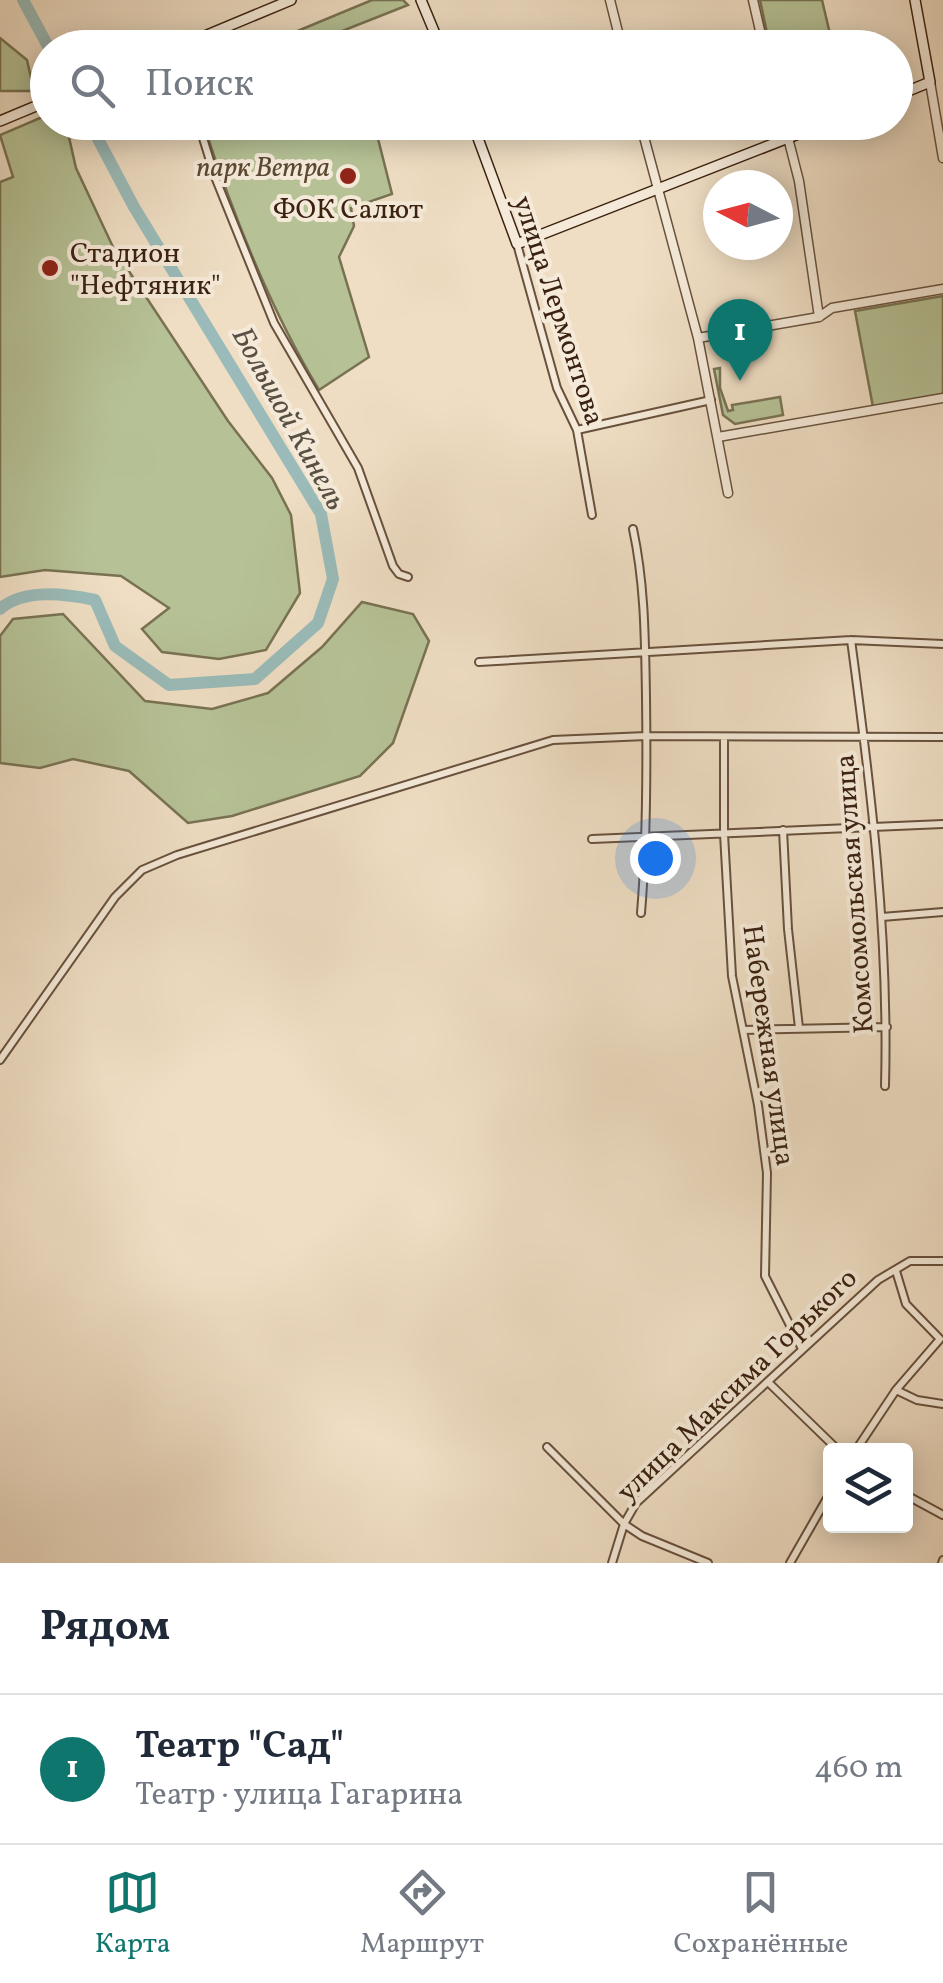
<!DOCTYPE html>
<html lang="ru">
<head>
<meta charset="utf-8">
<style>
	:root { --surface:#fff; --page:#f6f6f7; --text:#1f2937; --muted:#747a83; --line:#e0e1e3; --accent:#0f766e }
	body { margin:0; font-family:Vollkorn,serif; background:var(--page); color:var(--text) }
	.controls { position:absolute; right:30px; bottom:30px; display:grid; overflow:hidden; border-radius:10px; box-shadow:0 5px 25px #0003 }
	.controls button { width:90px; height:90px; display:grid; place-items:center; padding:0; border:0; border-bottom:2px solid var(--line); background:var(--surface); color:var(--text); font:50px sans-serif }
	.compass { position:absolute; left:703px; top:170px; width:90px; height:90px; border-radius:50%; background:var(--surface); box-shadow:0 5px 25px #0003; rotate:276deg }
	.you { position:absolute; left:655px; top:858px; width:35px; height:35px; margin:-25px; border:8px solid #fff; border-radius:50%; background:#1a73e8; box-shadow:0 0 0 15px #1a73e833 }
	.badge { display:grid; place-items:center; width:65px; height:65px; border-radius:50%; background:var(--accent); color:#fff; font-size:32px; font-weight:700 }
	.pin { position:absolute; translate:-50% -82px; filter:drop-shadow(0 2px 5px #0008) }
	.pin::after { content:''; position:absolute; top:52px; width:35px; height:30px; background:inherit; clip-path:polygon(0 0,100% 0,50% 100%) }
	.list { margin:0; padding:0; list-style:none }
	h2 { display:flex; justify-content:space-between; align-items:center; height:130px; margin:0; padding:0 40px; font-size:42px }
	h2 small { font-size:32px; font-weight:400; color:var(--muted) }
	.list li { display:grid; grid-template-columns:65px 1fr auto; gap:30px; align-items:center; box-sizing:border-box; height:150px; padding:0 40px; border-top:2px solid var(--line) }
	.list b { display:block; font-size:38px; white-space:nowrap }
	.list p { margin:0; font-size:32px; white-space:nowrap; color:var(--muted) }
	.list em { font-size:32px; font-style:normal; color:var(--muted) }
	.icon { flex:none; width:55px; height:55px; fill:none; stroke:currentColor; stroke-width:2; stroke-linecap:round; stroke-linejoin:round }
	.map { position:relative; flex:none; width:943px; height:1563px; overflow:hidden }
	.search { position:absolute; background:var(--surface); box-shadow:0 5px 25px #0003; left:30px; right:30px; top:30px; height:110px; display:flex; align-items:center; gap:25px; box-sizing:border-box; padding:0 35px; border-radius:55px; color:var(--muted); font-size:38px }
	.sheet { height:280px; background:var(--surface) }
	nav { display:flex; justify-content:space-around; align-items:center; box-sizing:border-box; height:140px; border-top:2px solid var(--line); background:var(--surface); font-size:28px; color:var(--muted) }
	nav a { display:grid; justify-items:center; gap:5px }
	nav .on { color:var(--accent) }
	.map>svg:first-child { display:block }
	.green { fill:#b6c296; stroke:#787253; stroke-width:2.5 }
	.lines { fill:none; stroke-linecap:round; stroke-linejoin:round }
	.river { stroke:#9abbb9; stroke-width:12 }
	.minor-casing { stroke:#68513d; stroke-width:10 }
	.tertiary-casing { stroke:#68513d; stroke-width:11 }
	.secondary-casing { stroke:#3b2210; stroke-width:12 }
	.minor { stroke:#f5ead9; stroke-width:6 }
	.tertiary { stroke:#f5ead9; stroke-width:8 }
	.secondary { stroke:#f5ead9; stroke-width:9 }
	.poi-dot { fill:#8f2418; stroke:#f5ead9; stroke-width:4 }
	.labels { text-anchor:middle; stroke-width:8; stroke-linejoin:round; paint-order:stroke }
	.park-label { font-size:28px; font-style:italic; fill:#5a4a32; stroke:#f5ead9 }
	.poi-label { font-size:28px; fill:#3b2210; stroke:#f5ead9 }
	.street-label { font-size:28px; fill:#3b2210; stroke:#f5ead9 }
	.water-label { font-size:30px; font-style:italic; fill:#585043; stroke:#f5ead9 }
</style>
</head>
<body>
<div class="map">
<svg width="943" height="1563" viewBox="0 0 943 1563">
	<rect width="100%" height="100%" fill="#efdec4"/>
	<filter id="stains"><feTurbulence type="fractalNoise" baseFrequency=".002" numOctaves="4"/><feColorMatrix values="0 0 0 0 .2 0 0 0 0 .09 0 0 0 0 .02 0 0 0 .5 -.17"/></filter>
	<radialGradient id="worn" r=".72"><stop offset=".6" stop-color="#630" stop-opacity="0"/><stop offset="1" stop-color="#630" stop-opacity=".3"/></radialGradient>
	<path class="green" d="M372,0H403L408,5L332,35L336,47H259Z
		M760,0H822L830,34L770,47Z
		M0,38L27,60L34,91H0Z
		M47,115L48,122L57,123L68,133L76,168L113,247L228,421L272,478L291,515L300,593L266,650L219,659L162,652L142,629L169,608L121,576L45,570L0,577V182L13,177L0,135Z
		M203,123H374L392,194L351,208L354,226L339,257L369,357L319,390C269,307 233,215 203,123Z
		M943,296V394L873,407L855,311Z
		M720,368V388L728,411L733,410L732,405L780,397L783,415L735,424L723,415L714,369Z
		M362,602L413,614L429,641L393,743L360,776L232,816L188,823L129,771L73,759L40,768L0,763V636L13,619L63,614L145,701L212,709L268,693L322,647Z"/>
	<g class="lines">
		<path class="river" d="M23,0L49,48
			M0,609C24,588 66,594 95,600L115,646L169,685L255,679L318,623L333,579L321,514L134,207L89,122"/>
		<g class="minor-casing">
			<path id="minor" d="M198,122L215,177L274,323L358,468L393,566L399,574L408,577
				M517,244L557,388L577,430L592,515
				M577,430L711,400
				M633,529C645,585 645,640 646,697C647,770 647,841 641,913
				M851,640C871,788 889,936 885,1086
				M479,662L851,640L943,644
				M724,738V834L732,976L758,1105L767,1173L765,1276L802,1349
				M783,830L788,929L799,1028
				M592,839L943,824
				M882,917L943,912
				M744,1030L887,1027
				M0,1060L115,897L142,870L177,855L553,740L646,736L943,737
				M768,1382L838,1450
				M896,1390L917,1400L943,1404
				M547,1447L624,1524L642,1536L708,1563
				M856,1450L896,1390L940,1339L906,1304L896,1271
				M906,1495L943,1515
				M612,1563L624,1524L636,1503L878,1280L910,1261H943
				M790,1563L830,1493
				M942,1563L943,1560"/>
		</g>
		<g class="tertiary-casing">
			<path id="tertiary" d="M610,0L622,48
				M753,0L764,48
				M930,82L943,158
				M640,122L698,338L728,493
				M784,122L799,181L819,317
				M698,338L819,317L832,308L943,289
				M718,437L943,398"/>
		</g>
		<g class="secondary-casing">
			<path id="secondary" d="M421,0L441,48
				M176,48L291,0
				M896,96L930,82L915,0
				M0,121L48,101
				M472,122L517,244L829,122"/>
		</g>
		<use href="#minor" class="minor"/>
		<use href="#tertiary" class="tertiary"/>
		<use href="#secondary" class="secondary"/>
	</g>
	<g class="poi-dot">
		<circle cx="348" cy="176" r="10"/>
		<circle cx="50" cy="268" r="10"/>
	</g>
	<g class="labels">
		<g class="park-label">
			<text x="263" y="176">парк Ветра</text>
		</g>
		<g class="poi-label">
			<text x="348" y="218">ФОК Салют</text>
			<text x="70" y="262" text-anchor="start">Стадион<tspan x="70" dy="32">"Нефтяник"</tspan></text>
		</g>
		<g class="street-label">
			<text transform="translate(560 310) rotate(72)" y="10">улица Лермонтова</text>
			<text transform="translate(853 894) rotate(-94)" y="10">Комсомольская улица</text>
			<text transform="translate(770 1045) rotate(82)" y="10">Набережная улица</text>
			<text transform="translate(736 1384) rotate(-44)" y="10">улица Максима Горького</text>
		</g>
		<g class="water-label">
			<text transform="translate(290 418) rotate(61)" y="10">Большой Кинель</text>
		</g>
	</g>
	<rect width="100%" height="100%" filter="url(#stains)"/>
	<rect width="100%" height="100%" fill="url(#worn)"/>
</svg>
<div class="controls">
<button><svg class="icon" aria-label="layers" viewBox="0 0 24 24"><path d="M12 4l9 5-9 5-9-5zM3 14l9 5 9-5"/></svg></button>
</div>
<svg class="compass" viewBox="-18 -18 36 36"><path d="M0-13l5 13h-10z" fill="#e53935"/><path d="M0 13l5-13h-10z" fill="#747a83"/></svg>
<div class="you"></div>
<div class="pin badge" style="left:740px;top:381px">1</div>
<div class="search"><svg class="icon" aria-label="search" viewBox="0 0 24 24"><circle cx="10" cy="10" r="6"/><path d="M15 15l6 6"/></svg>Поиск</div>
</div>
<section class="sheet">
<h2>Рядом<small></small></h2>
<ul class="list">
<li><span class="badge">1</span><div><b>Театр &quot;Сад&quot;</b><p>Театр · улица Гагарина</p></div><em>460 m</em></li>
</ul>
</section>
<nav>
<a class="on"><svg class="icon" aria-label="map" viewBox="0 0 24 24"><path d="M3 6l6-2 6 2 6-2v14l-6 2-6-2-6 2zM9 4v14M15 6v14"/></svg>Карта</a>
<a><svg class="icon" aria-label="directions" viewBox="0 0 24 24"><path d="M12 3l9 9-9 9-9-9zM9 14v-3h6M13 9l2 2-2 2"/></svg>Маршрут</a>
<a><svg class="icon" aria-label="saved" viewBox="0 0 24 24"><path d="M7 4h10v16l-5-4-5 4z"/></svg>Сохранённые</a>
</nav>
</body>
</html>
